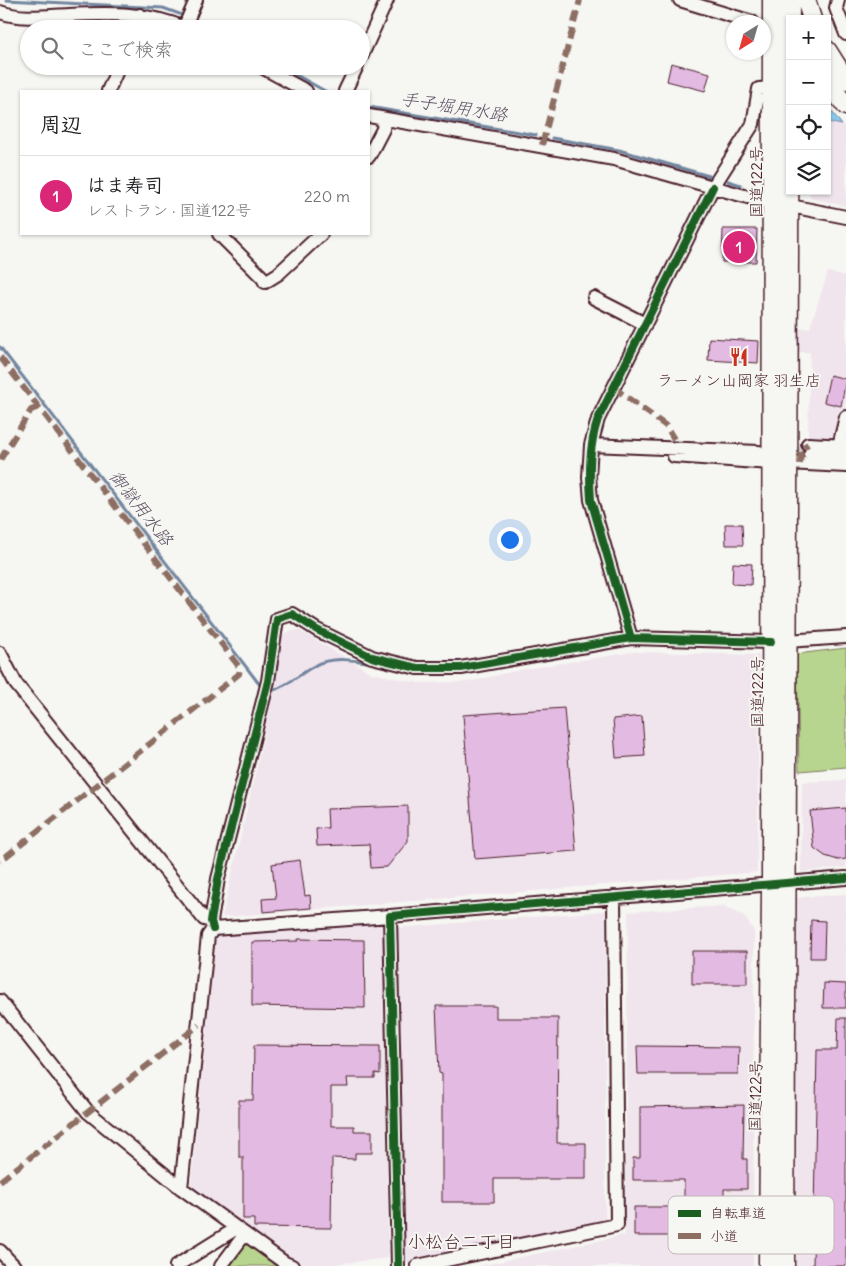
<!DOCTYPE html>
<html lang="ja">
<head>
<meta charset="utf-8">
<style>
	:root { --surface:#fff; --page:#f2f2f2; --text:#202124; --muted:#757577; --line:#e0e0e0; --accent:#db2777 }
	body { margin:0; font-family:Delius,"Klee One",sans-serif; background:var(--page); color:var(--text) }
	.controls { position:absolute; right:15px; top:15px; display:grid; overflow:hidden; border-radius:0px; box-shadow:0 1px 4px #0004 }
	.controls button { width:45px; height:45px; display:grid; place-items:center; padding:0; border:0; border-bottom:1px solid var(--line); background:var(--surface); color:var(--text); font:25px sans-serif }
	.compass { position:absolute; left:726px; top:15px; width:45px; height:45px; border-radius:50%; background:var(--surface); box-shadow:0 1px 4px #0004; rotate:217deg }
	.you { position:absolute; left:509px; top:539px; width:18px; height:18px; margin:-12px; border:4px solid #fff; border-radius:50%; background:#1a73e8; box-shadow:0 0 0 8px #1a73e833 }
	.badge { display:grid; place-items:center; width:32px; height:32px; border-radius:50%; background:var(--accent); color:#fff; font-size:16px; font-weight:700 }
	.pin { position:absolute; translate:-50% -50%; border:2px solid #fff; box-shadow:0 1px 5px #0006 }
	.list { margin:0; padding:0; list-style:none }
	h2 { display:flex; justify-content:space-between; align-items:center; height:65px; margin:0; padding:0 20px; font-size:21px }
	h2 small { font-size:16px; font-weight:400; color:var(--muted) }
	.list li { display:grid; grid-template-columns:32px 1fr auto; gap:15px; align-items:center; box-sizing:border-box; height:80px; padding:0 20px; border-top:1px solid var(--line) }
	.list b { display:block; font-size:19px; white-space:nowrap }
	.list p { margin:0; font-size:16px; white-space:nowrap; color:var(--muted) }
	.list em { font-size:16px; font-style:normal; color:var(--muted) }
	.icon { flex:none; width:28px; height:28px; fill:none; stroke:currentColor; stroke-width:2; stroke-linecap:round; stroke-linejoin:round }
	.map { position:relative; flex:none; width:846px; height:1266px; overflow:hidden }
	.search { position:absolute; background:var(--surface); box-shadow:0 1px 4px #0004; left:20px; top:20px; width:350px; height:55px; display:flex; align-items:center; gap:12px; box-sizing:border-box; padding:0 18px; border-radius:28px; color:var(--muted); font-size:19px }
	.panel { position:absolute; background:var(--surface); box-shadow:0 1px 4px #0004; left:20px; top:90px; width:350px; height:145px; border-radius:0px }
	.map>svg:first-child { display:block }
	.built { fill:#f0e4ed }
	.green { fill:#b7d58e; stroke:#807a5c }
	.water { fill:#8ccaec; stroke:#72869f }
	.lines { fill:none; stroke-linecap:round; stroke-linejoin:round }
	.stream { stroke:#72869f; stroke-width:3 }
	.building { fill:#e3bae2; stroke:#4a1f2b }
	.minor-tunnel { stroke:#d4cbca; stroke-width:12; stroke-dasharray:12 6; stroke-linecap:butt }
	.minor-casing { stroke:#4a1f2b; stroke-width:16 }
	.highway-casing { stroke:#4a1f2b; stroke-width:21 }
	.minor { stroke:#f6f6f2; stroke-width:12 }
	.highway { stroke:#f6f6f2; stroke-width:18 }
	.quiet { stroke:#8d6e63; stroke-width:6; stroke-dasharray:12 6; stroke-linecap:butt }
	.cycleway-casing { stroke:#f6f6f2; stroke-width:11 }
	.cycleway { stroke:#1b5e20; stroke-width:8 }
	.labels { text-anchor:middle; stroke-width:4; stroke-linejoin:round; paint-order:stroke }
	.street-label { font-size:16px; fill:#4a1f2b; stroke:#f6f6f2 }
	.poi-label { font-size:16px; fill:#4a1f2b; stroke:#f6f6f2 }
	.water-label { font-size:18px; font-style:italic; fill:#5e5265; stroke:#f6f6f2 }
	.neighbourhood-label { font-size:18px; fill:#4a1f2b; stroke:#f6f6f2 }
	.key { fill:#f6f6f2; stroke:#c2b6b6; stroke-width:1 }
	.key-label { font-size:14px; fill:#4a1f2b }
</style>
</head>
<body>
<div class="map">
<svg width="846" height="1266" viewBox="0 0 846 1266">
	<rect width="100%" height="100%" fill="#f6f6f2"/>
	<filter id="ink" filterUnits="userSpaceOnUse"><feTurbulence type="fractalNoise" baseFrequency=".02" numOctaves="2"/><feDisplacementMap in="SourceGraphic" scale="10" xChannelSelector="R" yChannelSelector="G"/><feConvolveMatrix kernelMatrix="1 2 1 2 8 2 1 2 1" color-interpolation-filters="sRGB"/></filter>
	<g filter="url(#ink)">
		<path class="built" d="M827,123L843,125L846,129V206L810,198V191H827Z
			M828,272L846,276V402L836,441L808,440L810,352H795V329L810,328Z
			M299,630L371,673L419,683L468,682L525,669L634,652L759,655L757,872L222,917L272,701L284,633Z
			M846,780V867L801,872L802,782Z
			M846,894V1266H796V898Z
			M724,906L744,916L754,931L753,1266H480L625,1235L628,912Z
			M605,911V1221L404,1263L398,928Z
			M384,924L388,1258L317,1266L299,1262L280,1251L191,1185L216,936Z"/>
		<path class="green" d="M846,648V767L799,771L797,654Z
			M243,1241L277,1266H225Z"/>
		<path class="water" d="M827,105L842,125L827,122Z"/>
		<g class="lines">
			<path class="stream" d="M6,0L163,8L185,16
				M192,19L210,29
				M280,66L325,91
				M369,107L536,135
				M552,138L619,150L709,176
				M728,181L741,185
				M0,347L260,685
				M806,646L821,645
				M274,690C290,684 300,674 314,666C330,656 355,660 372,663"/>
		</g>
		<path class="building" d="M671,63L710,73L705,91L667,81Z
			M723,229H757L756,262H722Z
			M709,338L759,341L758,363L708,360Z
			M830,375L846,379L841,406L824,402Z
			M725,524H742L743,545H726Z
			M733,563L752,564L751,585L732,584Z
			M564,708L576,851L475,859L463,715Z
			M642,716L645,756L616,758L613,719Z
			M408,806V841L387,867L371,868L369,844L317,846L316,829L328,828L327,809Z
			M846,808V859L838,860L825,856L814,848L810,811Z
			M300,860L305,896L310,895L311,908L263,912L262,899L276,898L272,864Z
			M811,920L825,921L824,958H810Z
			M298,939L364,940L365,1008L252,1006V942L298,941Z
			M692,951H747V984H692Z
			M824,983L846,984V1008H823Z
			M436,1006H496V1018H558L557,1143H586V1179H494V1202H442V1074L439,1073Z
			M838,1018H846V1266H813L817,1050H837Z
			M254,1045L380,1046V1074L375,1073V1078H347L348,1087H331V1126H354V1131H372V1153H355V1159L332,1158L331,1228L254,1227V1219H243V1157H239V1100H253Z
			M637,1046L739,1047L738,1074H638Z
			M744,1105L743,1159H747V1189H724V1207H744V1236H634V1207H684V1180H633V1158H640V1107Z"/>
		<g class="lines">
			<path class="minor-tunnel" d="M780,452L810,454"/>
			<g class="minor-casing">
				<path id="minor" d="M680,0L752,22
					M838,0L836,8L846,34
					M0,12C23,20 46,16 69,15C109,13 150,12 187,29
					M184,28L196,0
					M136,29L140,15
					M361,57L387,0
					M260,66L306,91
					M770,88L759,89L753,124L713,187L598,419L591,445L589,477L591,500L631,638L771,642
					M108,91L119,66
					M345,91L357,66
					M369,116L614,159L755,199L846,217
					M369,156L383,129L384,120
					M219,234L263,278L265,282L278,274L321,234
					M594,298L645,324
					M808,444L846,446
					M591,445L759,452
					M839,446L846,417
					M810,454L846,455
					M674,456L771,463
					M787,463L846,466
					M787,641L846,637
					M0,653L16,684L204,919L211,921
					M213,929L211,921L218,879L268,681L277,619L292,614L317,630L372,657L417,668H461L631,638
					M0,1001L88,1112L181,1188
					M0,1251L14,1266
					M176,1266L237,1228
					M221,1266L245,1234
					M292,1266L285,1263L181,1188L208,936L213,929L390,916
					M398,1266L390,916L846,878
					M417,1266L617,1225L614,897"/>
			</g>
			<g class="highway-casing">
				<path id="highway" d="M806,0L812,19
					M827,50L846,80
					M827,81L846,106
					M768,1266L771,886L772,0
					M785,1266L790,0"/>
			</g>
			<use href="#minor" class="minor"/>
			<use href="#highway" class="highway"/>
			<path class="quiet" d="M542,145L580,0
				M0,357L240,668L239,674L0,861
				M613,387L666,426L674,439
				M0,460L31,410L39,407
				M800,464L801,449L808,444
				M0,1181L199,1025"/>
			<g class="cycleway-casing">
				<path id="cycleway" d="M713,187L598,419C589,446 589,471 591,500L631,638L771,642
					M213,929L211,921L218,879L268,681L277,619L292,614L317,630L372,657L417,668H461L631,638
					M398,1266L390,916L846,878"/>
			</g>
			<use href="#cycleway" class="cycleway"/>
		</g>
	</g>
	<defs>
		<g id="restaurant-bare" transform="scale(1.5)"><path d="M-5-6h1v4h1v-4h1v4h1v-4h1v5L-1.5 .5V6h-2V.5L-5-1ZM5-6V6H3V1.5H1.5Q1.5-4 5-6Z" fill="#c8321e" stroke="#f6f6f2" stroke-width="2.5" paint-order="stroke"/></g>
	</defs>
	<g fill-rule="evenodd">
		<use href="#restaurant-bare" x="739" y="357"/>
	</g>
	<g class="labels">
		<g class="street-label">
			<text transform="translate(756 182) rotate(-90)" y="6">国道122号</text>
			<text transform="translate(757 692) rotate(-90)" y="6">国道122号</text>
			<text transform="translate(755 1096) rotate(-89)" y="6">国道122号</text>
		</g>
		<g class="poi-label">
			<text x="739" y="386">ラーメン山岡家 羽生店</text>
		</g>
		<g class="water-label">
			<text transform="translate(454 107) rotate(9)" y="6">手子堀用水路</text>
			<text transform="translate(141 508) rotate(52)" y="6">御獄用水路</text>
		</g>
		<g class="neighbourhood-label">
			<text x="461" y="1248">小松台二丁目</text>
		</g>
	</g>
	<rect x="668" y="1196" width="166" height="58" rx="8" class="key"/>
	<rect x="678" y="1210" width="23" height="7" fill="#1b5e20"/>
	<rect x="678" y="1233" width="23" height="6" fill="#8d6e63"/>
	<g class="key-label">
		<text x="710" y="1218">自転車道</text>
		<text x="710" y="1241">小道</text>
	</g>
</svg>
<div class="controls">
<button>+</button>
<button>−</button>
<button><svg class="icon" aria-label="locate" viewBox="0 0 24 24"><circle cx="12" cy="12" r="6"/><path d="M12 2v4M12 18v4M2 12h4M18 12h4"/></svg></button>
<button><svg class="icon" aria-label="layers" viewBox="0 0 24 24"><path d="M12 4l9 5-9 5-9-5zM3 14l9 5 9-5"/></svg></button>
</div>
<svg class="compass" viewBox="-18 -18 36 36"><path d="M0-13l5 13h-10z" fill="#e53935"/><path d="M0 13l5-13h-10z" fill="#757577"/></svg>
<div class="you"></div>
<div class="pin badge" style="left:739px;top:247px">1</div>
<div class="search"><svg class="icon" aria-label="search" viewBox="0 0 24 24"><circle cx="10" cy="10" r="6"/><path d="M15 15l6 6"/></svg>ここで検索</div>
<section class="panel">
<h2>周辺<small></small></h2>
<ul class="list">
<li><span class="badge">1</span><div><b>はま寿司</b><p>レストラン · 国道122号</p></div><em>220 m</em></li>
</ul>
</section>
</div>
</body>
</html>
